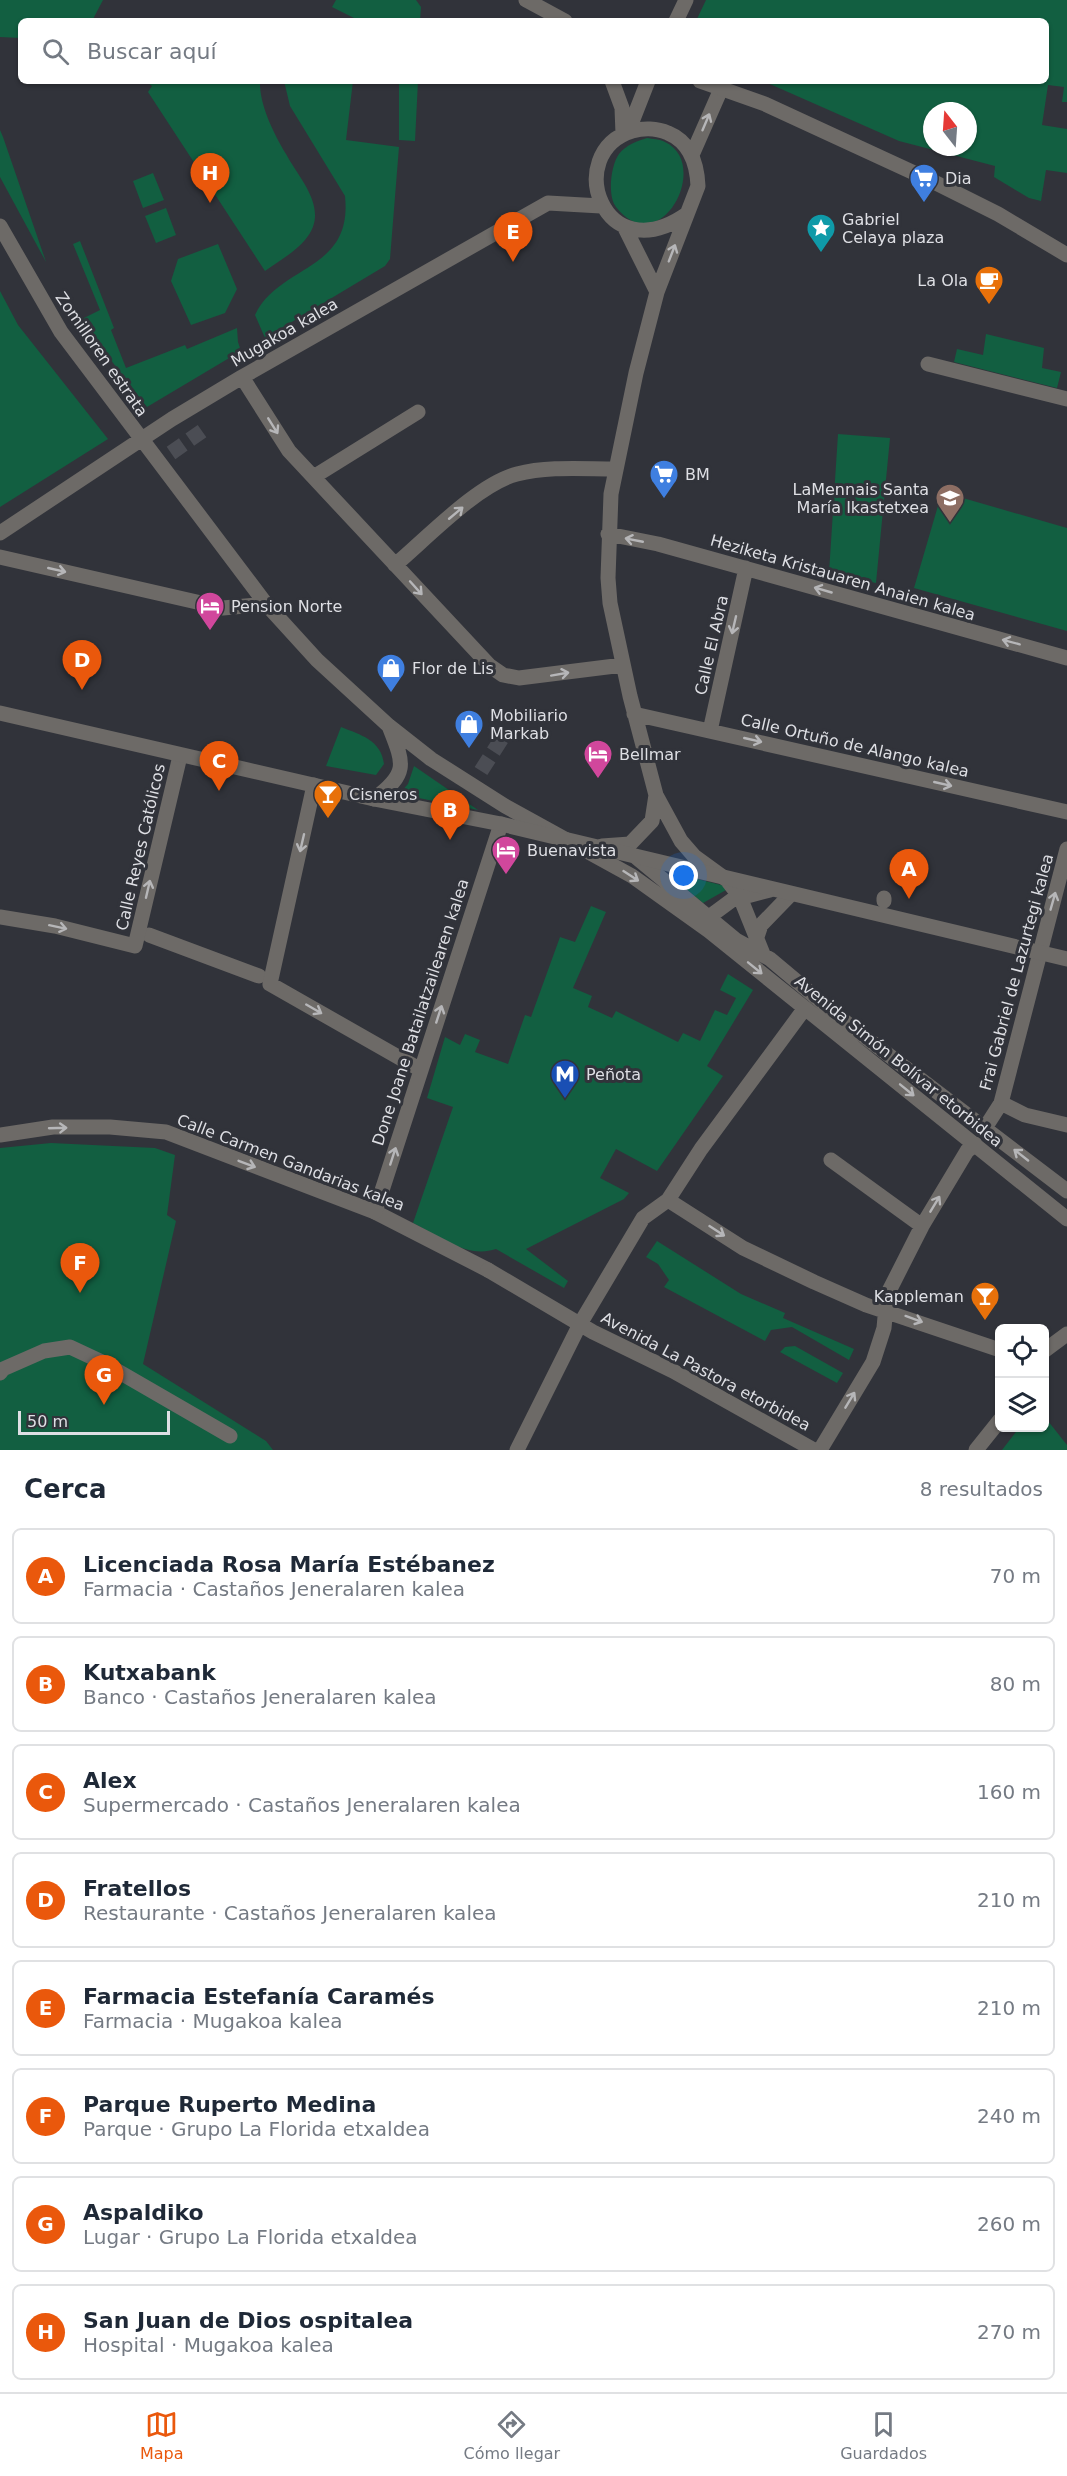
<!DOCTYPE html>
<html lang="es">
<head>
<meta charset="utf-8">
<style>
	:root { --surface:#fff; --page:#f2f2f3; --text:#1f2937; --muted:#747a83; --line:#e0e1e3; --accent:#ea580c }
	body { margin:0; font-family:"DejaVu Sans",sans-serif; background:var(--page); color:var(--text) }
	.controls { position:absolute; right:18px; bottom:18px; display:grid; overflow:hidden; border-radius:9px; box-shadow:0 2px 4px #0004 }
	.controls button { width:54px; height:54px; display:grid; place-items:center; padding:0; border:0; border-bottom:2px solid var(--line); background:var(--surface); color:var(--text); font:30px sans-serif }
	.compass { position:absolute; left:923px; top:102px; width:54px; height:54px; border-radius:50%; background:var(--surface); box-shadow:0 2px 4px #0004; rotate:343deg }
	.scale { position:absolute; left:18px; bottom:15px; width:152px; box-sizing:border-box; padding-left:6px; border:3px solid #dedfe4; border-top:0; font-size:16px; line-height:21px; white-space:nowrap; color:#dedfe4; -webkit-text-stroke:4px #31333a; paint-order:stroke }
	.you { position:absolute; left:684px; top:876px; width:21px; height:21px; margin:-15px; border:4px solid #fff; border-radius:50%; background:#1a73e8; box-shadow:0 0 0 9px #1a73e833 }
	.badge { display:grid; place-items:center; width:39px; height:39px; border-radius:50%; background:var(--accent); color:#fff; font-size:20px; font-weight:700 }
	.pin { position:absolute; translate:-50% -50px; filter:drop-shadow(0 2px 3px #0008) }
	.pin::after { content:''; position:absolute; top:32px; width:21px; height:18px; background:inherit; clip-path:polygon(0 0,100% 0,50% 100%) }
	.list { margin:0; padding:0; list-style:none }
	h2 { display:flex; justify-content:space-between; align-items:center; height:78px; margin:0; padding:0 24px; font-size:26px }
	h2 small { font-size:20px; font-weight:400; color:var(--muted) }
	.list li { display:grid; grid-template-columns:39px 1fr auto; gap:18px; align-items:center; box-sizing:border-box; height:96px; margin:0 12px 12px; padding:0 12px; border:2px solid var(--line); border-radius:9px }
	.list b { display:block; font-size:22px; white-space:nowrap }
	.list p { margin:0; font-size:20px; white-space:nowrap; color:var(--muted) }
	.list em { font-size:20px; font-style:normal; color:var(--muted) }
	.icon { flex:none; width:33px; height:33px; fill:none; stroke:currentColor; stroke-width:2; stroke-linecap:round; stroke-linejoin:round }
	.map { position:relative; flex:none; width:1067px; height:1450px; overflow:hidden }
	.search { position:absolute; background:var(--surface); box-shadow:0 2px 4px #0004; left:18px; right:18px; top:18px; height:66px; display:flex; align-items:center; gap:15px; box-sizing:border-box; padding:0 21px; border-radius:9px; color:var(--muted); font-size:22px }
	.sheet { height:942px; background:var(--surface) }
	nav { display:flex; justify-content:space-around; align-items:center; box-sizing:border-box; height:84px; border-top:2px solid var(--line); background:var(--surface); font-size:16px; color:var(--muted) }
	nav a { display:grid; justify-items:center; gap:3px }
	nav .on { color:var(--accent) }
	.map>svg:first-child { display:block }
	.green { fill:#125f41; fill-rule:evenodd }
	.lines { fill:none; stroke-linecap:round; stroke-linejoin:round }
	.pedestrian-tunnel { stroke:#4b4d54; stroke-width:15; stroke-dasharray:15 8; stroke-linecap:butt }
	.pedestrian { stroke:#6d6a67; stroke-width:15 }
	.minor { stroke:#6d6a67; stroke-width:15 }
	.tertiary { stroke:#6d6a67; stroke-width:15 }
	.oneway { stroke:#b6b6b8 }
	.labels { text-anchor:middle; stroke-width:6; stroke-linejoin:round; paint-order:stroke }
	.poi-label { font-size:16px; fill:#dedfe4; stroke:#31333a; text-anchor:start }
	.street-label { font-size:16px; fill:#dedfe4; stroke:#31333a }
</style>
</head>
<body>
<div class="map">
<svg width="1067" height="1450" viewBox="0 0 1067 1450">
	<rect width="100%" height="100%" fill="#31333a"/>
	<path class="green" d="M0,0H103L92,21H21V38L0,37Z
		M336,0H416L421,7L420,21H360L332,7Z
		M706,0H1067V102H1062L1064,87L1048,85L1042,125L1067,129V173L1046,170L1041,201L1029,198L994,177L995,166L899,141L763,81H1046V21H696ZM932,111H968V147H932Z
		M150,81H260C259,104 274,134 286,154C300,180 331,210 305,240C295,252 279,261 265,271L148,92L152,86L148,83Z
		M284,81H353L346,140L399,147L390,259L385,266L265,338L255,315C279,264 353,272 345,196L290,106Z
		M399,81H418L415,141L399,140Z
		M0,130L3,137L46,262L0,177Z
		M647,138C652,139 660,139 665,142C712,164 660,263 616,207C607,195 611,165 619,154C626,145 637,141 647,138Z
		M153,173L164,200L143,208L133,181Z
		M166,208L176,235L156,243L145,216Z
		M80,241L114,328L111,330L126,368L185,345L187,349L237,328L238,342L241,351L147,407L80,320L100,310L73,244Z
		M218,244L237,289L225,313L191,325L171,281L178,259Z
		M0,291L18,325L108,439L0,507Z
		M986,334L1044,348L1042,368L1061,372L1057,388L954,362L957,349L983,355Z
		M838,434L890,438L876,583L829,573Z
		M942,492L1067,528V631L914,588Z
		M341,727C361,735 381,740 384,764L376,775L326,766Z
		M414,766L478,810L399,794L408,784Z
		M677,874L725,886L726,890L703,903L673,878Z
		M591,906L606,912L573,988L592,996L588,1007L612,1018L616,1011L678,1042L683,1033L700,1041L715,1010L727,1015L736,998L720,990L728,974L753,990L707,1066L723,1076L657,1171L616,1149L600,1178L629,1193L624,1199L526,1249L568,1281L564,1288L496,1249C467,1259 439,1236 413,1223L453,1107L427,1098L445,1037L460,1045L465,1034L480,1040L475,1052L508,1064L525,1015L531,1017L560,937L575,942Z
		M51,1143L155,1148L175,1155L167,1215L176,1221L143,1364L266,1441L273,1450H0V1148Z
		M657,1241L741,1294L785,1313L783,1318L854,1349L849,1360L792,1327L771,1330L765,1341L664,1287L669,1280L658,1264L646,1257Z
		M795,1346L843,1373L837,1383L780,1352L785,1347Z
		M1048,1421L1067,1445V1450H1002L1019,1428H1044Z"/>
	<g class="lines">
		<path class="pedestrian-tunnel" d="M171,453L205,429
			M481,771L506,732"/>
		<path class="pedestrian" d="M928,364L1067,399
			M884,901V898
			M149,935L259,976
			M375,1212L488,1270"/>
		<path class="minor" d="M676,21L686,0
			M612,81L622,108L623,134
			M628,132L648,81
			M692,155L721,89
			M687,214C603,273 562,153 632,131C643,128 657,128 668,133C690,142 697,164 698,186L657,292L636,373L611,494L608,578L610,603L630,696L656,795L681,841L694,856L727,880L740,897L763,954
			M0,226L61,332L266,604L317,660L389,726L431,759L505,806L632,876L709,931L1067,1219
			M624,226L657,292
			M242,377L289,451L490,666L503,675L519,678L623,665
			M315,476L418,412
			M0,533L172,419L242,377L548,203L601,206
			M608,534L658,544L1067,658
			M0,557L223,608L266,604
			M395,565C427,538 478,484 517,474C548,466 583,469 615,469
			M634,714L1067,812
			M710,731L746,568
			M314,785L270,984L421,1070
			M374,799C409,773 404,764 389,726
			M602,846L630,844L652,821L656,795
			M637,858L736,940L770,959L844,1021L1067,1191
			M0,917L55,926L135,946L180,756
			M709,926V917L732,900L770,890
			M757,937L761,925L791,894
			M1001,1103L1025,1115L1067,1125
			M985,1128L1001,1103L1067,849
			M0,1135L53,1127H110L166,1132L375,1212L501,824
			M831,1160L922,1226
			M668,1200L743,1248L814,1282L866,1305L1000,1350
			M488,1270L593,1332L673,1371L814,1450
			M1044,1351L1067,1334
			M0,1373L3,1369L44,1351L70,1347L102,1362L230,1436
			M517,1450L580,1324L643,1218L668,1200L701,1149L805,1008
			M820,1450L873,1362L884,1328L887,1295L922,1226L967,1151L975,1144
			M976,1450L1000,1420"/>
		<path class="tertiary" d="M526,0L565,21
			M700,81L765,104L936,183L998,214L1067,255
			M0,713L374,799L501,824L1067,959"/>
	</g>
	<defs><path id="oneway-shaft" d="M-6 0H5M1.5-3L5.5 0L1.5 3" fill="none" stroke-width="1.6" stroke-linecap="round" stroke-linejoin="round" transform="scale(1.5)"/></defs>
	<g class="oneway">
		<use href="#oneway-shaft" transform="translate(706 122) rotate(-67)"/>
		<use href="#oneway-shaft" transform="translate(672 253) rotate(-69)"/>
		<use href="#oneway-shaft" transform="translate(273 426) rotate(58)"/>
		<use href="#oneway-shaft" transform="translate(456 513) rotate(-40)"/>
		<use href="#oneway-shaft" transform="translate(634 540) rotate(-169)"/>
		<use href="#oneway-shaft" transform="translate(57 570) rotate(13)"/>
		<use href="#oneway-shaft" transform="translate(416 588) rotate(48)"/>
		<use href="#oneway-shaft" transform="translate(823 590) rotate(-164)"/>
		<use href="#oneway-shaft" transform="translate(734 625) rotate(103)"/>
		<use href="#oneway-shaft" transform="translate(1011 642) rotate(-165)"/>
		<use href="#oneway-shaft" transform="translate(560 674) rotate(-10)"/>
		<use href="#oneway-shaft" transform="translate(753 740) rotate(13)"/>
		<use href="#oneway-shaft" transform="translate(943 784) rotate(13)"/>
		<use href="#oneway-shaft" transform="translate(302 843) rotate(103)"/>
		<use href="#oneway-shaft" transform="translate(631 876) rotate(33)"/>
		<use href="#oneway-shaft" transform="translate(148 889) rotate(-77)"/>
		<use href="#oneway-shaft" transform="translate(1053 901) rotate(-74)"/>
		<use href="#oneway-shaft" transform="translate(58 927) rotate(12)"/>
		<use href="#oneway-shaft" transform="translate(755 968) rotate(39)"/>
		<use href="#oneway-shaft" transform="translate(314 1009) rotate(30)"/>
		<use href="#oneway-shaft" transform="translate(439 1014) rotate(-72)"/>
		<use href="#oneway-shaft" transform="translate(907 1090) rotate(39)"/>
		<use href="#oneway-shaft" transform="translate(58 1128) rotate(-2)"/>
		<use href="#oneway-shaft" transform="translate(1021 1155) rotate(-142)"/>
		<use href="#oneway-shaft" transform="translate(393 1156) rotate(-72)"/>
		<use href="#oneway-shaft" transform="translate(247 1164) rotate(21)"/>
		<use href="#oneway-shaft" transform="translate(935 1204) rotate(-59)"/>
		<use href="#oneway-shaft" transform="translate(717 1231) rotate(33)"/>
		<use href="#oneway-shaft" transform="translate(914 1319) rotate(20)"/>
		<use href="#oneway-shaft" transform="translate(850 1400) rotate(-59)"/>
	</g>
	<defs>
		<g id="supermarket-pin" transform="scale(1.5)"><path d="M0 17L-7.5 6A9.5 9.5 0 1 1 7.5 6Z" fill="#3f7fe0" stroke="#31333a"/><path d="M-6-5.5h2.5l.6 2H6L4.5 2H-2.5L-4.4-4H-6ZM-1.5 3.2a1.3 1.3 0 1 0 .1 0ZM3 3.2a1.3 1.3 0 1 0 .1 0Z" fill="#fff"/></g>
		<g id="sight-pin" transform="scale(1.5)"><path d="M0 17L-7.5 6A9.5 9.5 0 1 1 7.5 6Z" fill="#0f9aa8" stroke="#31333a"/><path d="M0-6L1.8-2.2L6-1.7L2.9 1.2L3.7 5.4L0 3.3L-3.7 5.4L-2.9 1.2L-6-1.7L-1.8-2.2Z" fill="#fff"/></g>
		<g id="cafe-pin" transform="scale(1.5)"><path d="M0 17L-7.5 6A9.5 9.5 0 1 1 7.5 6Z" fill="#e8710a" stroke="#31333a"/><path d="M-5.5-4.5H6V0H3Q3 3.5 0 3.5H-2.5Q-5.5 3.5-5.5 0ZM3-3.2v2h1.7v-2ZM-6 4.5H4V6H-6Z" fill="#fff"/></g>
		<g id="school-pin" transform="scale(1.5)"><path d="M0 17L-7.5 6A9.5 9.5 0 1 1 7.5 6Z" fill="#8d6e63" stroke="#31333a"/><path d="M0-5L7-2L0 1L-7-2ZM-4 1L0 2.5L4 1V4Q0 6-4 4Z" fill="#fff"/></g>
		<g id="hotel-pin" transform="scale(1.5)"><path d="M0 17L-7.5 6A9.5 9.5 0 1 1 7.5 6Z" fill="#d1479c" stroke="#31333a"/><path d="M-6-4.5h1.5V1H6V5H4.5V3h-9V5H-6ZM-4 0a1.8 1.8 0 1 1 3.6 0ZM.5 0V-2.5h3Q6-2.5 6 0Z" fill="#fff"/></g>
		<g id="shop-pin" transform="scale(1.5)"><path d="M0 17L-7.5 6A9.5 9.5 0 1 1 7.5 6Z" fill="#3f7fe0" stroke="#31333a"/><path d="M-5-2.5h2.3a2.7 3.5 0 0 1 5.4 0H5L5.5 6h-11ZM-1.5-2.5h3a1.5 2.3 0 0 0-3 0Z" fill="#fff"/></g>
		<g id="bar-pin" transform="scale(1.5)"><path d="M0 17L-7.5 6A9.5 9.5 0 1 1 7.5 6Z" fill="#e8710a" stroke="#31333a"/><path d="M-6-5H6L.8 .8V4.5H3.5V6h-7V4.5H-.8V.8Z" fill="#fff"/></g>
		<g id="metro-pin" transform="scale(1.5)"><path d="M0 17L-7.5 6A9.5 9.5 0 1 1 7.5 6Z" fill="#1a4fb4" stroke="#31333a"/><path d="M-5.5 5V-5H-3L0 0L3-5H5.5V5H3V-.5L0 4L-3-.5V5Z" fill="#fff"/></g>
	</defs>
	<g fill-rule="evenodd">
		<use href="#supermarket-pin" x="924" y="178"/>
		<use href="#sight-pin" x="821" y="228"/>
		<use href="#cafe-pin" x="989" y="280"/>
		<use href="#supermarket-pin" x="664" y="474"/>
		<use href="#school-pin" x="950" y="498"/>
		<use href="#hotel-pin" x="210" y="606"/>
		<use href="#shop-pin" x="391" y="668"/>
		<use href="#shop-pin" x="469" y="724"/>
		<use href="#hotel-pin" x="598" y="754"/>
		<use href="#bar-pin" x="328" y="794"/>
		<use href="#hotel-pin" x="506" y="850"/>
		<use href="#metro-pin" x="565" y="1074"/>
		<use href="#bar-pin" x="985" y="1296"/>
	</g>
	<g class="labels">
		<g class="poi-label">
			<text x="945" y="184">Dia</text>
			<text x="842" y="225">Gabriel<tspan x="842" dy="18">Celaya plaza</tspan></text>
			<text x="968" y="286" text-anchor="end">La Ola</text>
			<text x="685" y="480">BM</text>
			<text x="929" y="495" text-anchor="end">LaMennais Santa<tspan x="929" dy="18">María Ikastetxea</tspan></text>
			<text x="231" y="612">Pension Norte</text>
			<text x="412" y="674">Flor de Lis</text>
			<text x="490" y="721">Mobiliario<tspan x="490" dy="18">Markab</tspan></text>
			<text x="619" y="760">Bellmar</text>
			<text x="349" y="800">Cisneros</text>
			<text x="527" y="856">Buenavista</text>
			<text x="586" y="1080">Peñota</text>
			<text x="964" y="1302" text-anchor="end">Kappleman</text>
		</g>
		<g class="street-label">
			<text transform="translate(284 332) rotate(-30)" y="6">Mugakoa kalea</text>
			<text transform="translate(102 354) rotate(55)" y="6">Zomilloren estrata</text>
			<text transform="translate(843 577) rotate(16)" y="6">Heziketa Kristauaren Anaien kalea</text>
			<text transform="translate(711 645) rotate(-77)" y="6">Calle El Abra</text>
			<text transform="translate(855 745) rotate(13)" y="6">Calle Ortuño de Alango kalea</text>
			<text transform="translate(140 847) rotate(-77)" y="6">Calle Reyes Católicos</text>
			<text transform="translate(1016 972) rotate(-75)" y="6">Frai Gabriel de Lazurtegi kalea</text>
			<text transform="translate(420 1012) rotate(-72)" y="6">Done Joane Batailatzailearen kalea</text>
			<text transform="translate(899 1061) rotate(39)" y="6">Avenida Simón Bolívar etorbidea</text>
			<text transform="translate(291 1162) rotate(21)" y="6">Calle Carmen Gandarias kalea</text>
			<text transform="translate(706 1371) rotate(28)" y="6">Avenida La Pastora etorbidea</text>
		</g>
	</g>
</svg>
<div class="controls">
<button><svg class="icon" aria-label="locate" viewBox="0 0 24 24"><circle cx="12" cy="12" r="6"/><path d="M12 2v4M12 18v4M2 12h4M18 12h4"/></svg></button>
<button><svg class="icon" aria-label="layers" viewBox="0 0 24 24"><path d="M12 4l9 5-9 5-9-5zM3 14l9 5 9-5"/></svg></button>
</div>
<svg class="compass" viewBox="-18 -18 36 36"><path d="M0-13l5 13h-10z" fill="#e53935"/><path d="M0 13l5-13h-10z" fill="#747a83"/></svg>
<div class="scale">50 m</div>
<div class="you"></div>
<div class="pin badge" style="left:909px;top:899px">A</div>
<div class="pin badge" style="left:450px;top:840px">B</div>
<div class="pin badge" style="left:219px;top:791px">C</div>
<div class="pin badge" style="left:82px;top:690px">D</div>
<div class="pin badge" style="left:513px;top:262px">E</div>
<div class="pin badge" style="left:80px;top:1293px">F</div>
<div class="pin badge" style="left:104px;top:1405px">G</div>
<div class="pin badge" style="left:210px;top:203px">H</div>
<div class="search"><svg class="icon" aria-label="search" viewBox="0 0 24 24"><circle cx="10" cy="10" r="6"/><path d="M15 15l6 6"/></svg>Buscar aquí</div>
</div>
<section class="sheet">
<h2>Cerca<small>8 resultados</small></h2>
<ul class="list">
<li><span class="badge">A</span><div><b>Licenciada Rosa María Estébanez</b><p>Farmacia · Castaños Jeneralaren kalea</p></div><em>70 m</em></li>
<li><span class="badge">B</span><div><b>Kutxabank</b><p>Banco · Castaños Jeneralaren kalea</p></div><em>80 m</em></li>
<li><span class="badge">C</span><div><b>Alex</b><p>Supermercado · Castaños Jeneralaren kalea</p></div><em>160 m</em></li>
<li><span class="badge">D</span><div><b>Fratellos</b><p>Restaurante · Castaños Jeneralaren kalea</p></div><em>210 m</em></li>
<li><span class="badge">E</span><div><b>Farmacia Estefanía Caramés</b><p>Farmacia · Mugakoa kalea</p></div><em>210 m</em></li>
<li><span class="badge">F</span><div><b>Parque Ruperto Medina</b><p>Parque · Grupo La Florida etxaldea</p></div><em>240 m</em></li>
<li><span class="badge">G</span><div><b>Aspaldiko</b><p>Lugar · Grupo La Florida etxaldea</p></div><em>260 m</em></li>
<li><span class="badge">H</span><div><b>San Juan de Dios ospitalea</b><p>Hospital · Mugakoa kalea</p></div><em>270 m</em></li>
</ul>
</section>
<nav>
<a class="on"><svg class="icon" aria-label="map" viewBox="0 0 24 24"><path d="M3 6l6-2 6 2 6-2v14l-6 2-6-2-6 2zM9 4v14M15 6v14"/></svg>Mapa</a>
<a><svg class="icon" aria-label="directions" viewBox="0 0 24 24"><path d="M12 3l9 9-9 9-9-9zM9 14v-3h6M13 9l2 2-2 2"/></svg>Cómo llegar</a>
<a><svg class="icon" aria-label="saved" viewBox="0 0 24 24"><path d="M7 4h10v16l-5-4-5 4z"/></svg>Guardados</a>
</nav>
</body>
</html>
